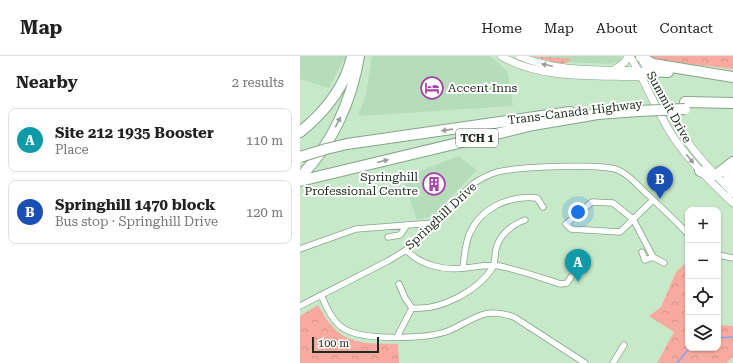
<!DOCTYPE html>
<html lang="en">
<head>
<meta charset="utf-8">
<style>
	:root { --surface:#fff; --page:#f2f2f2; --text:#222; --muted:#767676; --line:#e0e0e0; --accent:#2563eb }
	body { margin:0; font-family:"Roboto Serif",serif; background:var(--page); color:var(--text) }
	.controls { position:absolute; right:12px; bottom:12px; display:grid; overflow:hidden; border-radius:8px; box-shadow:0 1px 3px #0004 }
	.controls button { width:36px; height:36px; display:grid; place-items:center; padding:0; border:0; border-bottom:1px solid var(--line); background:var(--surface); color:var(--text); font:20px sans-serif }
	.scale { position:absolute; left:12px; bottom:10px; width:67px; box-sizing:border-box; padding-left:4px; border:2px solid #1d2a1e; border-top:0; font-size:11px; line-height:14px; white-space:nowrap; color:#1d2a1e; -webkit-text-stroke:3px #fff; paint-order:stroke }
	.you { position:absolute; left:278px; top:156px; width:14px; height:14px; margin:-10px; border:3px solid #fff; border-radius:50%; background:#1a73e8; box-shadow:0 0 0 6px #1a73e833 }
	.badge { display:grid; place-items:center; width:26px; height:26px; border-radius:50%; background:var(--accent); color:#fff; font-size:13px; font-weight:700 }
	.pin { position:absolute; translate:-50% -33px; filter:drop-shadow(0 1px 2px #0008) }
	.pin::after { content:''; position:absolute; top:21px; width:14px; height:12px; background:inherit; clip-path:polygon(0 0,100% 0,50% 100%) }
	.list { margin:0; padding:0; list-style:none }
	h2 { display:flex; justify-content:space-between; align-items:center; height:52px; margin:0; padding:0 16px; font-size:17px }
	h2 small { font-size:13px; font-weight:400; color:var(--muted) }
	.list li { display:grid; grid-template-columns:26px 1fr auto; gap:12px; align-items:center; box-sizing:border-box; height:64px; margin:0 8px 8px; padding:0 8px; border:1px solid var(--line); border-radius:8px }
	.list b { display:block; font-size:15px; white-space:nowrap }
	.list p { margin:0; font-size:13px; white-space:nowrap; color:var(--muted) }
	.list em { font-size:13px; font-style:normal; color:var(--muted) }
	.icon { flex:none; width:22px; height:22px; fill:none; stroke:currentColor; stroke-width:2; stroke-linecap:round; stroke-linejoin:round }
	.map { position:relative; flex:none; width:433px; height:307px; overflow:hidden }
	header { display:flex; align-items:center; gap:24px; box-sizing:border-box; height:56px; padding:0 20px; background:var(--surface); border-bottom:1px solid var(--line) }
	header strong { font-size:19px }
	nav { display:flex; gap:22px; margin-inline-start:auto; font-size:14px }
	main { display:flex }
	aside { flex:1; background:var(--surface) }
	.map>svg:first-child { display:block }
	.built { fill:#b6ddba }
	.grass { fill:url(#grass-dots) }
	.forest { fill:url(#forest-crowns) }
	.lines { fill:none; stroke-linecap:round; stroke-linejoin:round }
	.stream { stroke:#84a3f4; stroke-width:1.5 }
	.minor-casing { stroke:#85a588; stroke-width:7 }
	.secondary-casing { stroke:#85a588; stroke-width:8 }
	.motorway-casing { stroke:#85a588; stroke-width:12 }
	.minor { stroke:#fff; stroke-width:5.5 }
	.secondary { stroke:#fff; stroke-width:7 }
	.motorway { stroke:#fff; stroke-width:10 }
	.motorway-bridge-casing { stroke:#85a588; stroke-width:12; stroke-linecap:butt }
	.motorway-bridge { stroke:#fff; stroke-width:10 }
	.oneway { fill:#999f9a }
	.labels { text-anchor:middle; stroke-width:4; stroke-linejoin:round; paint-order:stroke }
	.shield { fill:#fff; stroke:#616a62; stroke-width:1 }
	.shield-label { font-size:11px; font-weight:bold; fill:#1d2a1e }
	.poi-label { font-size:12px; fill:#1d2a1e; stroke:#fff; text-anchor:start }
	.street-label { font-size:12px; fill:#1d2a1e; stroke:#fff }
</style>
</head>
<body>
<header>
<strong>Map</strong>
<nav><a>Home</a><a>Map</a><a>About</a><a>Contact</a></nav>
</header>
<main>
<aside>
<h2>Nearby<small>2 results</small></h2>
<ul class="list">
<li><span class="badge" style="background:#0f9aa8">A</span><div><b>Site 212 1935 Booster</b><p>Place</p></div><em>110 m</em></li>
<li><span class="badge" style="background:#1a4fb4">B</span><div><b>Springhill 1470 block</b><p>Bus stop · Springhill Drive</p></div><em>120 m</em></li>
</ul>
</aside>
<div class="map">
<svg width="433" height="307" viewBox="0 0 433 307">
	<defs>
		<pattern id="grass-dots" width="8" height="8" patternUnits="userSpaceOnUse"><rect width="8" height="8" fill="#f9aaa0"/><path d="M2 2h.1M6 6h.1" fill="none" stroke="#d59289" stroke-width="1.8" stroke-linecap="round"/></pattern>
		<pattern id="forest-crowns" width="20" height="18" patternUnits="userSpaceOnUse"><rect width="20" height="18" fill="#f9aaa0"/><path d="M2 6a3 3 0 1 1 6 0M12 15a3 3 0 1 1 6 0" fill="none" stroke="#d59289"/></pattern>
	</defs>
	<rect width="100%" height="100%" fill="#c7e9ca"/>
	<path class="built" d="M0,0H46L29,32L0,23Z
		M72,0H189L199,7L208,17L213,50L58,60L66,38Z
		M244,0H322L321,3L318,6L309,8L267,6Z
		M158,100L177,114L133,160L117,164L102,122Z"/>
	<path class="grass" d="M232,0L272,3L267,7H257Z"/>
	<path class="forest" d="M347,0H433V13L356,4Z
		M388,205V292H418V269L433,270V301L426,307H357L374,276L349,260L361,251L376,216Z
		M18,249C23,257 27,265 34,272C50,290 76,287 98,288L99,307H0V260Z"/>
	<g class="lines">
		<path class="stream" d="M418,282L433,281
			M377,307L386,296L392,292"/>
		<g class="minor-casing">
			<path id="minor" d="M353,144L320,176L271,173L266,168L292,146L313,147L333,163L353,201L364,207
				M88,181L100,179L107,169
				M0,193L56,173L134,167
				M106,194C121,209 143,215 165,212C176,211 188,208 199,210C220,214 241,222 261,228L267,227L271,221
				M342,196L345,204L353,201
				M418,199L433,202
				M163,212C164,201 165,190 169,179C180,152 209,139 237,142L243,151
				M99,228L105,242L112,252C140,255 178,235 193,211C195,206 195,198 196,193C199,179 213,168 225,164
				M21,239C26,250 32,265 43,272C61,285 127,283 148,275C175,264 182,250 214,261L285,307
				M0,250L88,205L106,194L173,128C180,123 188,119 197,116C217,111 301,107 318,114C330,119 338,130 347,138C361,151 375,164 388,178
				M97,281L112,252
				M313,307L324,289"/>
		</g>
		<g class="secondary-casing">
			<path id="secondary" d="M201,0C242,24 296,19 342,21L344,19
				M219,0C258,17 302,13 343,15
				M330,0C345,25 356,54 372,79C389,105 411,126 433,147
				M341,2C358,30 370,60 388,86C400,104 416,119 431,135
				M315,13L325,6L328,0"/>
		</g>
		<g class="motorway-casing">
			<path id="motorway" d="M341,1L353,8L433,21
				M349,15L368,16
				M385,46L433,47
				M0,76C25,56 45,32 52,0
				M47,88L270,56
				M432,108L428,119L433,136
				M400,115L408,118L416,119L433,106
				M0,121C32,89 52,44 59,0
				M0,125L233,69L298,58L338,55"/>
		</g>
		<use href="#minor" class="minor"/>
		<use href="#secondary" class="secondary"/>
		<use href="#motorway" class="motorway"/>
		<g class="motorway-bridge-casing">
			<path id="motorway-bridge" d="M338,55L385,53
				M0,101L26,93L47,88"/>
		</g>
		<use href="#motorway-bridge" class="motorway-bridge"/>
	</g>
	<defs><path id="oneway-solid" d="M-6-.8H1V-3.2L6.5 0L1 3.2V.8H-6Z"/></defs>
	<g class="oneway">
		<use href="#oneway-solid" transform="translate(247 9) rotate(-168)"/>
		<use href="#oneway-solid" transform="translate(38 66) rotate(-63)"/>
		<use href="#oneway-solid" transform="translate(147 74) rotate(172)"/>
		<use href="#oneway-solid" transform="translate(390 103) rotate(51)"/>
		<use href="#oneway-solid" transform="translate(83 105) rotate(-14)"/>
	</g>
	<defs>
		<g id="hotel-ring" transform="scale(1.15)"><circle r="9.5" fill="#fff" stroke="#a843a8" stroke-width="1.5"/><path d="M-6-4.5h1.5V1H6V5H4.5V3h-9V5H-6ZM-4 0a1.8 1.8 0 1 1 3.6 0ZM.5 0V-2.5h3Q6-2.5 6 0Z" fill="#a843a8"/></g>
		<g id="building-ring" transform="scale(1.15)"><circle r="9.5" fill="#fff" stroke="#a843a8" stroke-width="1.5"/><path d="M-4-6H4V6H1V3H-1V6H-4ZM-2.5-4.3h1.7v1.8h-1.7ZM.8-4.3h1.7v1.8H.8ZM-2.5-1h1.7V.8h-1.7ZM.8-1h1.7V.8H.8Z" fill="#a843a8"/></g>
	</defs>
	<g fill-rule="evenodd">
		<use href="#hotel-ring" x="132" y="32"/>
		<use href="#building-ring" x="134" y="128"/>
	</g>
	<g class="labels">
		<rect class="shield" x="156" y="73" width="42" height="18" rx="3"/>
		<g class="shield-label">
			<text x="177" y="86">TCH 1</text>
		</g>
		<g class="poi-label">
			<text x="148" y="36">Accent Inns</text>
			<text x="118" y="125" text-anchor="end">Springhill<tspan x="118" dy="14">Professional Centre</tspan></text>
		</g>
		<g class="street-label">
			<text transform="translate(369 51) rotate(61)" y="4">Summit Drive</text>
			<text transform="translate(275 56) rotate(-7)" y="4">Trans-Canada Highway</text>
			<text transform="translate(141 160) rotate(-43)" y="4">Springhill Drive</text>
		</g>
	</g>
</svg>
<div class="controls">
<button>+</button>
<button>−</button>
<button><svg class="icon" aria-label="locate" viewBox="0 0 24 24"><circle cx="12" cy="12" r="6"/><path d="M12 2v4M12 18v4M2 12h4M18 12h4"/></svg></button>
<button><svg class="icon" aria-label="layers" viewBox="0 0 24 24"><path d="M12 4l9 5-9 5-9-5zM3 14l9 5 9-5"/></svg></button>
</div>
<div class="scale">100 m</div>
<div class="you"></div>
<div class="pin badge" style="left:278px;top:226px;background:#0f9aa8">A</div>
<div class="pin badge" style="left:360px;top:143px;background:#1a4fb4">B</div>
</div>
</main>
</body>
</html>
